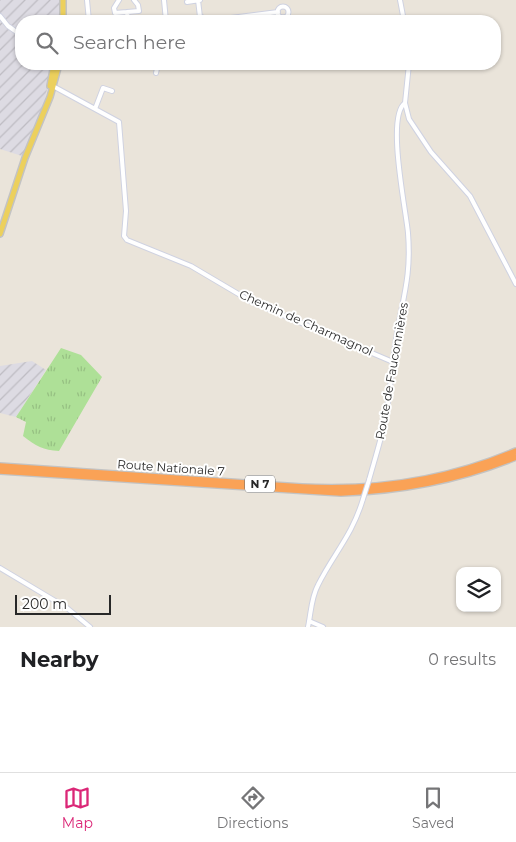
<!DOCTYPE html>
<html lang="en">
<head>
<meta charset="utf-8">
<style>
	:root { --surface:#fff; --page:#f6f6f6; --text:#202124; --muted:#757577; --line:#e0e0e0; --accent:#db2777 }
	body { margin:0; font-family:Montserrat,sans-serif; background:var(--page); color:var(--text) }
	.controls { position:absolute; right:15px; bottom:15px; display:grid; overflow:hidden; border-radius:10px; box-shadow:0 1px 4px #0004 }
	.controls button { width:45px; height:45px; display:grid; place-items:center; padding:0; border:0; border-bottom:1px solid var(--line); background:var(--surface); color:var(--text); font:25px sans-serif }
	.scale { position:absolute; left:15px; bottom:12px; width:96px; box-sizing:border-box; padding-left:5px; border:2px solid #282828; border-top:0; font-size:14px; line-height:18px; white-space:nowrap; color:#282828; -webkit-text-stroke:4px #fff; paint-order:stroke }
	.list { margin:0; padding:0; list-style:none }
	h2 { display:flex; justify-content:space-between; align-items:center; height:65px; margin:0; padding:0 20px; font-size:21px }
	h2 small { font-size:16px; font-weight:400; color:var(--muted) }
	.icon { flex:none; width:28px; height:28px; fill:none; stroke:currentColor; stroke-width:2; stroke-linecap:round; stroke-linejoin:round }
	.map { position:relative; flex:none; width:516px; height:627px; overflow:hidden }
	.search { position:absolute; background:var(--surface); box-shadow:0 1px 4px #0004; left:15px; right:15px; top:15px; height:55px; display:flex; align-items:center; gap:12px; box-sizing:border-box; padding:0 18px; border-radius:20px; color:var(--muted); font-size:19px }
	.sheet { height:145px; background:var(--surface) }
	nav { display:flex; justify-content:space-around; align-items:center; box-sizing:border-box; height:70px; border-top:1px solid var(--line); background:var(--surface); font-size:14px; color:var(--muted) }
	nav a { display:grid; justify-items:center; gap:2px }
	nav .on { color:var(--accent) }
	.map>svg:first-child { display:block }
	.industrial { fill:url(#industrial-furrows) }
	.grass { fill:url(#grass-tufts) }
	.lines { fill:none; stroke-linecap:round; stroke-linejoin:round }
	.minor-casing { stroke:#cfd2e1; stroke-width:6 }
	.major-casing { stroke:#c3c3c3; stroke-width:8 }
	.highway-casing { stroke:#c3c3c3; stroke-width:8 }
	.minor { stroke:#fff; stroke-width:4 }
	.major { stroke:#ecd05d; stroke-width:5 }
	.highway { stroke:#faa256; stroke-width:5.5 }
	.minor-bridge-casing { stroke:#cfd2e1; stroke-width:6; stroke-linecap:butt }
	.minor-bridge { stroke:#fff; stroke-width:4 }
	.labels { text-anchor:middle; stroke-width:4; stroke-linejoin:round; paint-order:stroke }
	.shield { fill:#fff; stroke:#686868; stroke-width:1 }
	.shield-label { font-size:11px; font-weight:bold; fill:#282828 }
	.street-label { font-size:12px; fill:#282828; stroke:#fff }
</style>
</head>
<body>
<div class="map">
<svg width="516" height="627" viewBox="0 0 516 627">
	<defs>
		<pattern id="industrial-furrows" width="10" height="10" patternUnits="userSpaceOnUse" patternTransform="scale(1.25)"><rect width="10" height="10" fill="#dddbe3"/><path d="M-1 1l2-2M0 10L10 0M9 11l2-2" fill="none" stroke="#bebcc3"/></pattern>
		<pattern id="grass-tufts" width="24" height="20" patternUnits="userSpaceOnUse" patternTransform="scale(1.25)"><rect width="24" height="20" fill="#aee097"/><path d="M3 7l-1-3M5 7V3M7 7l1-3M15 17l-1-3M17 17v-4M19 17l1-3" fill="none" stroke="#96c082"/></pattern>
	</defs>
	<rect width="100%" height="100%" fill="#eae4da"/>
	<path class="industrial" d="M0,0H61L59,21H21V64H52L44,104L22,156L0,149Z
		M32,361L46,370L16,417L0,413V366Z"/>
	<path class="grass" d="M61,348L81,355L102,377L59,451C43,450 36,446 23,436L26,422L16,417Z"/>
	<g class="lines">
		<g class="minor-casing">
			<path id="minor" d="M87,0L89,21
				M119,0L114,8L115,13L127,12
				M164,0L166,21
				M198,0L200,17
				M400,0L404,21
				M187,2L200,0
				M277.5 12a5.5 5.5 0 1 1 11 0a5.5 5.5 0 1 1-11 0Z
				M0,16L8,26L21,35
				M128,21L127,12L139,11L138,5L134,0
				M196,21L202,17L207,21
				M207,21L278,12
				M409,64L405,103L409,119L431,152L470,196L516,284
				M156,73L158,64
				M51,85L119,122L126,211L124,236L127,240L191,266L252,302L393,362
				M95,109L103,88L112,91
				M369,480C374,462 380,443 384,425C391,393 392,359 398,327C405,291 411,271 408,233C406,210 386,116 405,103
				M0,568L67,608L90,627
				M309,621L323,627
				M308,627C311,613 311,598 318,585C334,553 352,536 363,499"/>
		</g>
		<g class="major-casing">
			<path id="major" d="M63,21V0
				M50,86L54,64
				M0,234L25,158L50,97L59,64"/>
		</g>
		<g class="highway-casing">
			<path id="highway" d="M0,466L302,487C375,491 448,480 516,451
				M0,471L341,493C401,491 460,480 516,457"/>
		</g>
		<use href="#minor" class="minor"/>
		<use href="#major" class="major"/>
		<use href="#highway" class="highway"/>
		<g class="minor-bridge-casing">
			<path id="minor-bridge" d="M363,499L369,480"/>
		</g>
		<use href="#minor-bridge" class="minor-bridge"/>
	</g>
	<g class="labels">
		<rect class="shield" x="245" y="475.5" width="30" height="17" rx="4"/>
		<g class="shield-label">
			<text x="260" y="488">N 7</text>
		</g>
		<g class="street-label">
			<text transform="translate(306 323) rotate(24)" y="4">Chemin de Charmagnol</text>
			<text transform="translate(392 371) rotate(-80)" y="4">Route de Fauconnières</text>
			<text transform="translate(171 468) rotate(4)" y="4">Route Nationale 7</text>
		</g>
	</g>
</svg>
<div class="controls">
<button><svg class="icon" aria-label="layers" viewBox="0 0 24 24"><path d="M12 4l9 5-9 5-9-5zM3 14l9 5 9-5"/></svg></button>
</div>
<div class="scale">200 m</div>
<div class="search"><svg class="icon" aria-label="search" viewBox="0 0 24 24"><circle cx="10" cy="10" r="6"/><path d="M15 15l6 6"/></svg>Search here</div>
</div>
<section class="sheet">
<h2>Nearby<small>0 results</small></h2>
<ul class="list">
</ul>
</section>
<nav>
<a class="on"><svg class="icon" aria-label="map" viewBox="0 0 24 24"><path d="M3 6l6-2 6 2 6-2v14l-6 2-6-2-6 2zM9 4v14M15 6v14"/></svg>Map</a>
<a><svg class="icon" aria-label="directions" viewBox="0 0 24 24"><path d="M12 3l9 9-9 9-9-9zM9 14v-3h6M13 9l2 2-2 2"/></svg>Directions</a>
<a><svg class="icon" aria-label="saved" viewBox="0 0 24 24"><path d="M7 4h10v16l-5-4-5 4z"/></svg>Saved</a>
</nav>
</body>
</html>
